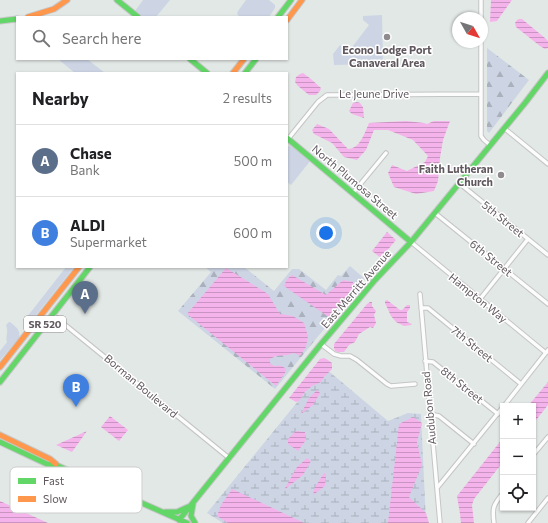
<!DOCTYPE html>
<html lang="en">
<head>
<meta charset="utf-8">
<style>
	:root { --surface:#fff; --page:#f6f6f6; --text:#202124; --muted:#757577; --line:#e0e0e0; --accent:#8e8a8d }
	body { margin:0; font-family:Commissioner,sans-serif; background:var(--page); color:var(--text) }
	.controls { position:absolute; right:12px; bottom:12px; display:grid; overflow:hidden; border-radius:0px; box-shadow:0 1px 3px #0004 }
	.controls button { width:36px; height:36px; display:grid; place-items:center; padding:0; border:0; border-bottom:1px solid var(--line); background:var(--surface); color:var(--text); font:20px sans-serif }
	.compass { position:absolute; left:452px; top:12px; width:36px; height:36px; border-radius:50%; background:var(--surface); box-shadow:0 1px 3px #0004; rotate:129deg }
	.you { position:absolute; left:326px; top:233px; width:14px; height:14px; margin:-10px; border:3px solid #fff; border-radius:50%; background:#1a73e8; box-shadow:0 0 0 6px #1a73e833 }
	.badge { display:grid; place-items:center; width:26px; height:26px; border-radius:50%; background:var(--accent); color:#fff; font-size:13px; font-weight:700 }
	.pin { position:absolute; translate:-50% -33px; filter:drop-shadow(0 1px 2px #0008) }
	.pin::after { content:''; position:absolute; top:21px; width:14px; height:12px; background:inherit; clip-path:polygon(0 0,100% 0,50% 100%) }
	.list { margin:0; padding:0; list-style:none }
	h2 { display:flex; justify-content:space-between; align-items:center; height:52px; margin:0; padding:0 16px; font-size:17px }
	h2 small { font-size:13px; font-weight:400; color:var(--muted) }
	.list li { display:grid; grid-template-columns:26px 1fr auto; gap:12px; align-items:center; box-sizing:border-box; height:72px; padding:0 16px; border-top:1px solid var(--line) }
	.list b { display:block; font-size:15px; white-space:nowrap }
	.list p { margin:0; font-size:13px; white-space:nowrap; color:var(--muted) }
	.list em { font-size:13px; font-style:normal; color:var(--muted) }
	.icon { flex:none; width:22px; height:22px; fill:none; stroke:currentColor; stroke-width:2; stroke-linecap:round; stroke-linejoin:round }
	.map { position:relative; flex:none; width:548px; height:523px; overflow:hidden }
	.search { position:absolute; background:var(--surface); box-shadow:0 1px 3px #0004; left:16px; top:16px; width:272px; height:44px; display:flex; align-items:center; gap:10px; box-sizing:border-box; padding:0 14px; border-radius:0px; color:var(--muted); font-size:15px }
	.panel { position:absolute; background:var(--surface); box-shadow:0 1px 3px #0004; left:16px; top:72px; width:272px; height:196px; border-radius:0px }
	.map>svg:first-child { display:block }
	.green { fill:#cdd5e4 }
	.forest { fill:url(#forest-firs) }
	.wetland { fill:url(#wetland-marsh) }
	.water { fill:url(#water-rules) }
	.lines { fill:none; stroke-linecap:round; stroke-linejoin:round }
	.street-casing { stroke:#c4c5c5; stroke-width:5.5 }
	.fast-casing { stroke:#c5c5c6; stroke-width:7 }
	.slow-casing { stroke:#c5c5c6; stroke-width:7 }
	.street { stroke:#fbfcfb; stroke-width:3.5 }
	.fast { stroke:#63d668; stroke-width:5 }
	.slow { stroke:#ff974d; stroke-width:5 }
	.poi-dot { fill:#8e8a8d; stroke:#fff; stroke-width:1.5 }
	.labels { text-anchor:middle; stroke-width:3; stroke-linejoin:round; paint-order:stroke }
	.shield { fill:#fff; stroke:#908a8e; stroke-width:1 }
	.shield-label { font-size:10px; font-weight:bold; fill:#60585e }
	.poi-label { font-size:11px; font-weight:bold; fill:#60585e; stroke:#fff }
	.street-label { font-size:11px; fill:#60585e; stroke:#fff }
	.key { fill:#fff; stroke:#cfcdcf; stroke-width:1 }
	.key-label { font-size:11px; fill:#60585e }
</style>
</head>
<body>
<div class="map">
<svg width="548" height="523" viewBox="0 0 548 523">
	<defs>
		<pattern id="forest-firs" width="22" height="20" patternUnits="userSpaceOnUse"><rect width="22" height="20" fill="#cdd5e4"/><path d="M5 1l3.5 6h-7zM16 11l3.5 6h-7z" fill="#aab0bc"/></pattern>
		<pattern id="wetland-marsh" width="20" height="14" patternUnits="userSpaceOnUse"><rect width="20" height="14" fill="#cdd5e4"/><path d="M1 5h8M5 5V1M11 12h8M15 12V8" fill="none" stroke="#aab0bc"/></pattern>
		<pattern id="water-rules" width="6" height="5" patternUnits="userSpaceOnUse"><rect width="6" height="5" fill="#f5b3eb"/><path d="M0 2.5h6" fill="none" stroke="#ca94c2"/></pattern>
	</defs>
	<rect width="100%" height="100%" fill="#e2e8e5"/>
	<path class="green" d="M143,0H170L156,17H143L135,11Z
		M246,0H269L275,5V8L269,17H240L237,14L238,11Z
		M382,15L383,64L334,65L333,54L340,45L349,51L369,25L363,20V16Z
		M58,59H87L105,73H75Z
		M291,144L311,160L291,185L287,182V148Z
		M66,267H74L32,320L25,321H24L27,317Z
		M9,322H10C16,327 21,330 19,338L0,360V351L7,342C5,336 9,333 6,325Z"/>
	<path class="forest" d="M487,48L529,80L489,133L487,131Z
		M350,266L365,279L275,389L178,311L211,272L205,267H244L274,291L292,269H299L326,290L338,275L341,276Z"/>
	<path class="wetland" d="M325,368L388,421L408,413L421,414L426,523H223L207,513Z"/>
	<path class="water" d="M491,0H512L497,21L490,22Z
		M519,19H522L545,38L548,41V48L545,49L540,46L516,27L515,23L517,20Z
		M303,73L311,79L321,88L320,91L316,95H309L298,86L295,82L296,77L300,74Z
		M357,102L360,103L363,107L364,118L352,114L349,111L353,103Z
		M406,121L424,123L427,124L434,121H450L443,140L440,158L438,181L434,191L416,194L394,187L388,173L392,165L407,171L425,162L428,156L413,140L388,130H374L366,150L357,160L344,157L332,143L314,134L312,130L317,124L329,129L348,149C360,149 365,132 369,123Z
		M387,232L396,240L381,258L372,251Z
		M226,268L268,294L280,314L293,316L304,323L308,336L306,347L300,356L294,353L288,355L276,356L270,359V363L274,366C279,365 282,365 286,369L285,373L276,386L187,314Z
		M292,275L326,295L343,280L353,282V289L330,318L284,286L287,279Z
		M387,300L400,310H402L407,305H410V308L407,312V322L412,324L411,325L404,326L396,322L391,316L385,303V301Z
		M370,302H372V306L376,311L374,315L376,323L373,328L370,327L359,334L355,342L349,345L344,352H338L335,351L334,348V344L367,304Z
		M324,358L328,360L332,363V369L324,377L321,382L312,386L305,392L299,401L296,402L289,398L320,359Z
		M548,382V405L533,424V406H528Z
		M317,390L320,393L313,405L301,414L309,398Z
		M110,416L128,430L119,441L101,427Z
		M413,417L422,423L417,442L422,465L409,497L426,513L429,523H388L399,424Z
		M87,431L72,452L56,445Z
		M296,431L305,432L306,440L298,451L288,444V439Z
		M503,438V462L474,499L472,505L474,523H461L460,514L457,496Z
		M307,458L311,461L303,475L284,490L297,467Z
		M324,473L326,474L325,486L313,495L315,487Z
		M232,489L300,521L304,523H228L217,516L221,505Z
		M0,501L48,523H0Z"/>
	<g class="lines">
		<g class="street-casing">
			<path id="street" d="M481,18V0
				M481,42V136L484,140L490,145
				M504,128L548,164
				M288,139L318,102L327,95L481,94
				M459,183L548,255
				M353,193L386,153
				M435,213L548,304
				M411,242L546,353
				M420,294L440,523
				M480,299L528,239
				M421,308H428L521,384
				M53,315L229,458
				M321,344L334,354L341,356H350L357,360L387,384L391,386L415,384
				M425,361L433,362L498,414
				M504,406L548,350
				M430,414L439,416L474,444
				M533,455L548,437
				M437,488L503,407
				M494,523C492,508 493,505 503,493
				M528,523L548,498"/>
		</g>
		<g class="fast-casing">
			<path id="fast" d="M117,0L138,17
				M278,17L291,0
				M0,21L17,19
				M190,59L207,73
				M245,73L256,59
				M287,138L411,242
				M0,382L90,267
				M0,442L47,464L56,465L187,523
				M193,504L191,516L195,523
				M165,512H177L188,507
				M179,520L321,344L375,280L411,242L525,103L548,73"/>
		</g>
		<g class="slow-casing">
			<path id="slow" d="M28,17L54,9L67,0
				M287,20L302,0
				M233,73L244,59
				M0,367L79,267
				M0,435L50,459L56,464"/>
		</g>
		<use href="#street" class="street"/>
		<use href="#fast" class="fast"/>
		<use href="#slow" class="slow"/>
	</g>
	<g class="poi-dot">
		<circle cx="387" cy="37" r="4"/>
		<circle cx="501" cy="175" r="4"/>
	</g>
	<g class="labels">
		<rect class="shield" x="24" y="316" width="42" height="16" rx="3"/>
		<g class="shield-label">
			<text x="45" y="328">SR 520</text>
		</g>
		<g class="poi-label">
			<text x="387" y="54">Econo Lodge Port<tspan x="387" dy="13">Canaveral Area</tspan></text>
			<text x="493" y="173" text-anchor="end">Faith Lutheran<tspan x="493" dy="13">Church</tspan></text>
		</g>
		<g class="street-label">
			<text x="374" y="98">Le Jeune Drive</text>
			<text transform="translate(355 182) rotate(40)" y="4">North Plumosa Street</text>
			<text transform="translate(503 219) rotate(39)" y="4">5th Street</text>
			<text transform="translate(491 258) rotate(39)" y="4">6th Street</text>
			<text transform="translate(356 289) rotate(-49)" y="4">East Merritt Avenue</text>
			<text transform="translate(478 298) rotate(39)" y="4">Hampton Way</text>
			<text transform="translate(472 344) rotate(39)" y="4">7th Street</text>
			<text transform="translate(462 385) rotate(39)" y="4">8th Street</text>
			<text transform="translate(141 386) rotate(40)" y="4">Borman Boulevard</text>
			<text transform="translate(429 408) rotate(-95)" y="4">Audubon Road</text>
		</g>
	</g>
	<rect x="10" y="467" width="132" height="46" rx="6" class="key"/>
	<rect x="18" y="478" width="18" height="6" fill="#63d668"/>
	<rect x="18" y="496" width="18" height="6" fill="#ff974d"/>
	<g class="key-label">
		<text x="43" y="485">Fast</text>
		<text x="43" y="503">Slow</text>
	</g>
</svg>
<div class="controls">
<button>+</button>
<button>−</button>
<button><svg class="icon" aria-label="locate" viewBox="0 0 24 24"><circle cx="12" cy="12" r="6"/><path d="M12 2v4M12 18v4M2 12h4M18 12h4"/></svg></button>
</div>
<svg class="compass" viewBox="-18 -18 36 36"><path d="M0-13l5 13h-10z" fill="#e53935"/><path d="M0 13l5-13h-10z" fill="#757577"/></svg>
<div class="you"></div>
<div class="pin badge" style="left:85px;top:314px;background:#5c6f8a">A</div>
<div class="pin badge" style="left:76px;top:407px;background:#3f7fe0">B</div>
<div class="search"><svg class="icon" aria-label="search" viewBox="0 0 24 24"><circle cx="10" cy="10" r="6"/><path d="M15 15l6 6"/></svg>Search here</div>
<section class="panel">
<h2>Nearby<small>2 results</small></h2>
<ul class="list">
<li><span class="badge" style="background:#5c6f8a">A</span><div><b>Chase</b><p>Bank</p></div><em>500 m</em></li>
<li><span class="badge" style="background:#3f7fe0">B</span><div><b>ALDI</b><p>Supermarket</p></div><em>600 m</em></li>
</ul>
</section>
</div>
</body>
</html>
